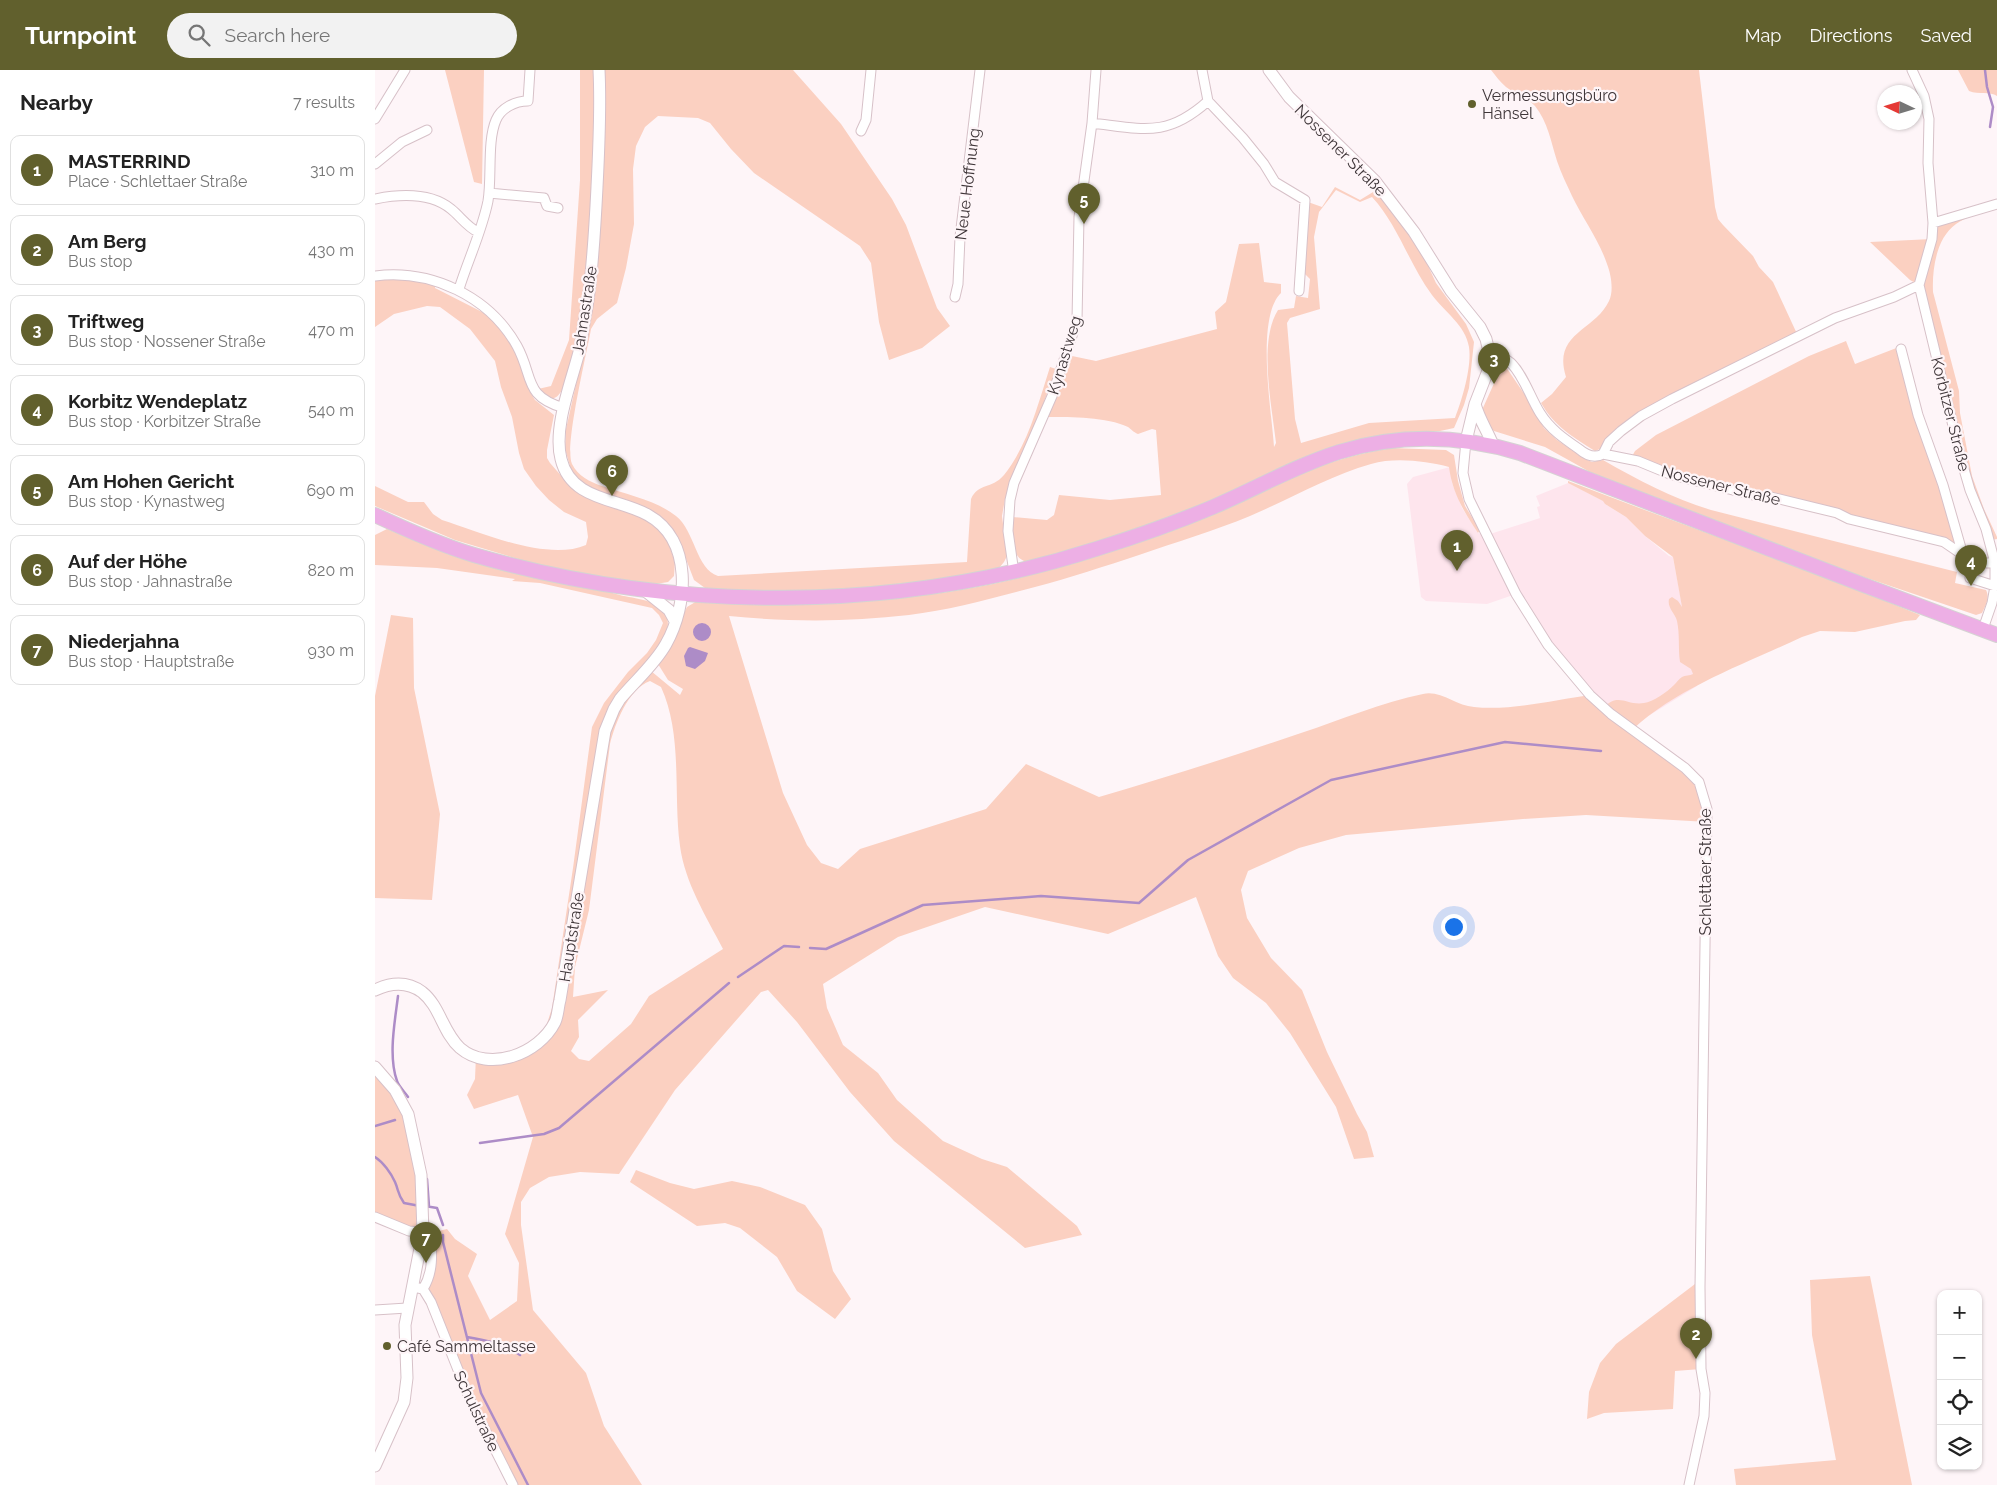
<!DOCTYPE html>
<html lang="en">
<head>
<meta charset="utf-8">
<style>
	:root { --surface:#fff; --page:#f2f2f2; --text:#222; --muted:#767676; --line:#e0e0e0; --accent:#61602d }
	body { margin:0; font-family:Raleway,sans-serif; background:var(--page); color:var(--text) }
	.controls { position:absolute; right:15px; bottom:15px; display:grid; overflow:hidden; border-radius:10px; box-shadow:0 1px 4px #0004 }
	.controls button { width:45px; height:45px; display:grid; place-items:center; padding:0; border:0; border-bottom:1px solid var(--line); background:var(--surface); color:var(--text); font:25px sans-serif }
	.compass { position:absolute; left:1502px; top:15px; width:45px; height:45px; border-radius:50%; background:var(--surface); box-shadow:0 1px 4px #0004; rotate:274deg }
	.you { position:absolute; left:1078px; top:856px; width:18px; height:18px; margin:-12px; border:4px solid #fff; border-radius:50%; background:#1a73e8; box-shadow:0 0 0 8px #1a73e833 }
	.badge { display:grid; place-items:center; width:32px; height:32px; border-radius:50%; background:var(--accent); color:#fff; font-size:16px; font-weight:700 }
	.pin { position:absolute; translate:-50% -41px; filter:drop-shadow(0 1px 2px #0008) }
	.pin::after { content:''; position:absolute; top:26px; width:18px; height:15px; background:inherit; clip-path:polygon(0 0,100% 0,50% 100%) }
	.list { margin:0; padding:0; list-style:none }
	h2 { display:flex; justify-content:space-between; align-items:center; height:65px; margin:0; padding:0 20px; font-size:21px }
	h2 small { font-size:16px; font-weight:400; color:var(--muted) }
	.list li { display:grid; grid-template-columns:32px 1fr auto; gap:15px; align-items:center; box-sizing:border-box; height:70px; margin:0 10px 10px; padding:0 10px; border:1px solid var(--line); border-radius:10px }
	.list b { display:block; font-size:19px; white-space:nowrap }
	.list p { margin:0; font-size:16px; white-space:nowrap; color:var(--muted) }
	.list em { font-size:16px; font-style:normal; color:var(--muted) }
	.icon { flex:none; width:28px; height:28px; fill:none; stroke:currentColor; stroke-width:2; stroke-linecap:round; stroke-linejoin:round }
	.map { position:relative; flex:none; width:1622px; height:1415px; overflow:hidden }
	header { display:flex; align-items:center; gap:30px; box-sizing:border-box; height:70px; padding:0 25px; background:var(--accent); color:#fff }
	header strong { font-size:24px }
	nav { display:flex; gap:28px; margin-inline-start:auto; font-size:18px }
	.search { width:350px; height:45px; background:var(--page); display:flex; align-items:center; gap:12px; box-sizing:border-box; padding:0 18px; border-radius:28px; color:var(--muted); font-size:19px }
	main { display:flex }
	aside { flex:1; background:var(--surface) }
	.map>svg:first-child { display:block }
	.built { fill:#fee5ed }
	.green { fill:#fbd0c1; fill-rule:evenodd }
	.water { fill:#ad8cc7 }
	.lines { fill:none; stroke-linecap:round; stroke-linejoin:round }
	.stream { stroke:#ad8cc7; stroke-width:2.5 }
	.minor-casing { stroke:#d7c1c8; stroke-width:11 }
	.tertiary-casing { stroke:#d7c1c8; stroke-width:13 }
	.primary-casing { stroke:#d5d3d3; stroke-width:16 }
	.minor { stroke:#fff; stroke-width:9 }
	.tertiary { stroke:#fff; stroke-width:11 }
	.primary { stroke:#edafe5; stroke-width:14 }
	.poi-dot { fill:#61602d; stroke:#fef5f8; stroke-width:2 }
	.labels { text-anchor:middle; stroke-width:4.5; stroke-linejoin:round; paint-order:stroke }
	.poi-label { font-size:16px; fill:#3f3639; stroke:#fef5f8; text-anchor:start }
	.street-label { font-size:16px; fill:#3f3639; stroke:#fef5f8 }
</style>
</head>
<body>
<header>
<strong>Turnpoint</strong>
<div class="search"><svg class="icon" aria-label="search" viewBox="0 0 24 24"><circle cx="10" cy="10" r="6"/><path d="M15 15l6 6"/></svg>Search here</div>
<nav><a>Map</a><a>Directions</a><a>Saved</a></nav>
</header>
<main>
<aside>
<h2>Nearby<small>7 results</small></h2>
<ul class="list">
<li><span class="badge">1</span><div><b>MASTERRIND</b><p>Place · Schlettaer Straße</p></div><em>310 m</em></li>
<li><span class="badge">2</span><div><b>Am Berg</b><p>Bus stop</p></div><em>430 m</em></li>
<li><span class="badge">3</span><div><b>Triftweg</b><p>Bus stop · Nossener Straße</p></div><em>470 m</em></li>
<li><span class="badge">4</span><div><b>Korbitz Wendeplatz</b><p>Bus stop · Korbitzer Straße</p></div><em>540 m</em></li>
<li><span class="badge">5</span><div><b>Am Hohen Gericht</b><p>Bus stop · Kynastweg</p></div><em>690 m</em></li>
<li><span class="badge">6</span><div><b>Auf der Höhe</b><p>Bus stop · Jahnastraße</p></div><em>820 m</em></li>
<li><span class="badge">7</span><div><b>Niederjahna</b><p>Bus stop · Hauptstraße</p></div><em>930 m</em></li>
</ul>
</aside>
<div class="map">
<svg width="1622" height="1415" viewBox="0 0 1622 1415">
	<rect width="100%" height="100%" fill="#fef5f8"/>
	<path class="built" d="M1075,397L1077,413L1087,438L1103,463L1112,465L1165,448L1162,437L1165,436L1161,426L1193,413L1229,431L1230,434L1251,447L1270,466L1294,486L1298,487L1322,616L1270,648L1258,659L1215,625L1141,524L1112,534L1051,531L1046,527L1032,414L1038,407Z"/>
	<path class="green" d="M70,0H109L107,114L99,112Z
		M205,0H220V46L212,200L201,275L187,320C179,334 173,328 163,319L176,316L194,270L205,110Z
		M229,0H418L466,54L517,129L531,155L562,238L575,256L547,278L514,290L504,252L496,193L485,176L379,103L356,79L335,53L323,48L283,46L270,57L261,76L258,99L259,154L251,198L242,233L222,249L216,259C212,283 189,377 197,394C203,406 215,412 227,416C252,425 279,429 301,446C320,461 321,499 343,506L592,492L596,429C604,412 616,420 629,405C653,375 663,334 675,297L681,299L656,367L630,429L627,446L632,486L629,492L624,498L584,507L470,520L398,522L330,518L319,510L303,468L292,453L276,440L252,432V430L219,421L202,409L197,403L190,379L191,359L204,301Z
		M1116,0H1324L1340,137L1343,149L1348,155L1378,186L1384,197L1398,212L1423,266L1266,346L1228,384L1225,379L1220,381C1198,367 1180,357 1166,333L1177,324L1191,307C1177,263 1220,261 1234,231C1239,221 1236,204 1232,194C1224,170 1208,149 1197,126C1192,115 1186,103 1182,91C1176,72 1173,52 1160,36C1153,28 1140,24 1131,17C1125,12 1121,6 1116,0Z
		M1583,0H1622V26C1615,21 1604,25 1594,21Z
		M960,117L985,130L1003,119L1044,176L1061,213L1091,254L1099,272L1094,318L1089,335L1079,358L1065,361L1011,365L966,375L836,431L750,465L653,492C634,489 637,462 637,447L672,450L679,445L684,425L735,430L786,425L781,360L777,359L763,364C758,362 756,359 753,357C732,347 696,347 673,347L697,286L721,291L842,259L840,242L851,232L864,174L884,173L889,212L906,214V223C880,248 897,343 899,377L901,373C897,337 883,271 903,240L919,238L921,226L933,228L935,209L928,202L933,132L947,137ZM961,120L985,132L997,127C1023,155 1034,194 1057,225C1069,241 1091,256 1094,277C1097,297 1087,330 1080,348L994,353L926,373L920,349L912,253L915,248L945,239L939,167L944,142Z
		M1622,134V139C1609,143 1592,146 1581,154C1561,168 1557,200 1558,222L1584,321L1585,343L1597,406L1609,439L1622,467V469L1617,470L1599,421L1544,215L1535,210L1495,172L1557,169L1558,153Z
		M21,207L60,215V218L113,245L135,270L144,288L143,289L155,322L160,330L179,345L172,380V388L175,393L196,417L263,445L284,460L293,472L300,492L299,506L293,512L281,514L212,505L153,492L80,470L0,436V416L33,432H49L58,444L67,450C105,462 172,492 211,475L213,467L211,452L189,442L174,430L161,416L149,399L144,383L137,347L126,317L120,291L95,259L65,237L52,236L19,244L0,257V208Z
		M1471,271L1480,294L1524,277L1588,485L1569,472L1255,390L1260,381L1281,365L1434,286Z
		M1123,296L1131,297L1152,328L1169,358L1182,370L1210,389L1217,392L1228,390C1263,410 1297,428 1336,440L1582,502L1580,513L1611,520C1615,528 1611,535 1607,543L1601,545L1486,506L1291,433L1215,402L1170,377L1119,361L1114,356L1107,340L1121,309V298Z
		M1017,378L1071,380L1079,385L1083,411L1090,436L1105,460L1103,463C1089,442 1077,422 1074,397C1051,391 1020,387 996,394C954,406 915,429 875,446C839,461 801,472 764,485C730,496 695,508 660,517C619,528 576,540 534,545C474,552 414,552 354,546L408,723L432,775L446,793L463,799L485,779L611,739L651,694L724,727C792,707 859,686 926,663C966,650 1007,632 1048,624C1066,620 1081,636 1099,637C1135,641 1179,630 1215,625L1229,637C1244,622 1252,636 1269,633C1278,632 1292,622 1299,615C1301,613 1304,609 1307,607C1310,605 1315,606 1318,604L1316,599L1305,592C1303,578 1305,565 1302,551C1300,543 1292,538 1294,529L1297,527L1303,531L1307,537L1298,487L1270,466L1251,447L1230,434L1228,431L1193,413V411C1310,456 1429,497 1545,545L1541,550L1530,551L1480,562L1445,561L1427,567C1372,593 1304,617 1258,659L1324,712L1333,752L1211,745L1148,749L971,765L924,778L873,801L866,820L872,848L896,888L927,920L952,982L982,1044L992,1062L999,1087L979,1089L961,1037L915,963L891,933L858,908L843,886L821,827L733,864L610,837L523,867L448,914L452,938L468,975L503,1003L522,1030L568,1071L607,1089L632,1097L702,1156L707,1165L650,1178L519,1071L475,1022L422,952L393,920L386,922L300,1020L244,1104L205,1102L174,1107L155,1118L146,1132V1155L158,1240L211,1303L229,1356L267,1415H138L48,1219L54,1210L55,1163L72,1159L80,1169L102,1184L93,1206L115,1250L142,1231L144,1193L130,1164L158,1067L143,1025L99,1039L92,1025L100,1009L101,985H141L170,960L177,938L198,798L217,657L229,633L253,602L272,583L281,570L288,553L284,545L277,538L165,513L137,511L140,509L62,498L0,495V465L12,459C39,470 66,482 94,489C142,503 193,510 241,524C257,529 279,528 289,542C302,559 279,583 270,596L305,625L308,619L293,610L283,594L312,537L322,531C382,533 441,532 500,528C530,526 561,525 590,519C646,510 701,493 754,473C839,441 927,392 1017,378ZM275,611L286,617C308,665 298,724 305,776C310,813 331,846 348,879L274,926L256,954L214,991L204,989L196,981L204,967L203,950L233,920L198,927L200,897L214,840L235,674C240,654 253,619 275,611Z
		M16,545L38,548L39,618L65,744L57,830L0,828V626Z
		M0,1002L16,1022L30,1045L41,1094V1157L37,1160L0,1144Z
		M261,1100L295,1113L319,1119L357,1111L385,1117L430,1135L447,1159L458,1201L476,1229L460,1249L422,1221L402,1187L365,1158L350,1153L322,1156L255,1112Z
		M1495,1206L1537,1415H1361L1359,1399L1461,1390L1437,1265L1435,1210Z
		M1320,1214L1326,1299L1300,1301L1298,1339L1229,1343L1212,1349L1214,1322L1225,1293L1241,1274Z"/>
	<path class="water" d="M318 562a9 9 0 1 1 18 0a9 9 0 1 1-18 0Z
		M315,577L333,583L330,591L320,599L311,596L309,586L313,578Z"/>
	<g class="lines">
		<path class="stream" d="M1610,0L1612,17L1618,37L1615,57
			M435,878L451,879L548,835L666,826L764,833L813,790L956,710L1130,672L1226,681
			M363,907L409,876L424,877
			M23,926C20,951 13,986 22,1011C24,1017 30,1022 33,1027
			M0,1056L20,1050
			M105,1073L169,1064L184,1058L354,913
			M0,1087C8,1092 16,1103 20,1112C24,1121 22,1123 29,1133L45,1136
			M52,1109L54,1136
			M50,1136L62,1138L68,1155
			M68,1165V1172L106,1323L153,1415
			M92,1267C110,1270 130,1274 145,1285"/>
		<g class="minor-casing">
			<path id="minor" d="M827,0L833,31L868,68L889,94L900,112L930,130L924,221
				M1537,0L1549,26L1554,49L1553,93L1558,153L1557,169L1544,215L1586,389L1595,420L1611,459L1620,493V516L1617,533L1608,559
				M0,49L30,0
				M717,53C768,59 792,68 833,31
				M486,61L491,50L496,0
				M0,94L27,72L52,60
				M114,123L169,128L172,136L183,138
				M0,129C25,124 55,122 76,139C85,146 92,157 103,162
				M1558,153L1622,134
				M0,206C56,199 114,226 142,276C159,307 148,326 189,338
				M84,219C93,190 107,161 113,131C117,107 112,71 121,50C126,38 140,31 153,31L155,0
				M580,227L583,214L585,167L605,0
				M1526,279L1543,345L1568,415L1588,485L1596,493H1620
				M1115,286C1122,286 1130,287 1136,293C1149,306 1155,327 1165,343C1175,359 1188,368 1204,379C1211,385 1219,389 1228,384L1263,391L1297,405L1390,428L1396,427L1462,443L1474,449L1569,472L1588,485
				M1091,371L1088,403L1094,429L1141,524L1173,575L1215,625L1236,644L1310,698L1324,712L1332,739L1325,1217L1326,1299L1330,1323L1329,1346L1314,1415
				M1228,384L1234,372L1246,361L1266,346L1297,329L1460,248L1519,227L1544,215
				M1596,493L1595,508L1620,516
				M639,503L633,461L635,430L639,413L677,326L702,251L704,147L717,53L721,0
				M0,1147L34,1161L55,1163C57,1183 59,1201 48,1219
				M38,1217L48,1219L56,1232L95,1330L138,1415
				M0,1240L32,1238"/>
		</g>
		<g class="tertiary-casing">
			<path id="tertiary" d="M894,0L914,27L1000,111L1039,162L1076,221L1105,257L1111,269L1115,286L1114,298L1100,334L1091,371
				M1100,334C1104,349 1112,360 1118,375
				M269,520L294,540L300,551
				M0,920C15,913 32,911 47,922C65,936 68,963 85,978C114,1003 164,984 180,952C183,946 183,937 185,930L230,661L239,639L245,629C260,611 280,594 291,574C313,535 318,470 273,445C243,428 196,431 186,389C178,358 196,313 204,282C207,267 209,252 212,237C218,198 220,157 222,117C224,78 226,39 224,0
				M0,997L20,1020L33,1044L46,1105L48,1163L30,1255L32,1308L29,1332L0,1396"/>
		</g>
		<g class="primary-casing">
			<path id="primary" d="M0,445C32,460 65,475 99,485C300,543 522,543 721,479C760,467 800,453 838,437C880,419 920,396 964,382C1023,364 1085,365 1145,383L1486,514L1622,565"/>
		</g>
		<use href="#minor" class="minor"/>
		<use href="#tertiary" class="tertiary"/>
		<use href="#primary" class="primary"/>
	</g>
	<g class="poi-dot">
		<circle cx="1097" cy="34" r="5"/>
		<circle cx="12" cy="1276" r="5"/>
	</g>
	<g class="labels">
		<g class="poi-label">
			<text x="1107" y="31">Vermessungsbüro<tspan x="1107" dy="18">Hänsel</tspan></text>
			<text x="22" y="1282">Café Sammeltasse</text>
		</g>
		<g class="street-label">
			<text transform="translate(966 80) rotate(45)" y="6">Nossener Straße</text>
			<text transform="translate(592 114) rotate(-83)" y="6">Neue Hoffnung</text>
			<text transform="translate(209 240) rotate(-81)" y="6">Jahnastraße</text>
			<text transform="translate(689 285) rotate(-73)" y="6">Kynastweg</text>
			<text transform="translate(1576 344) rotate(76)" y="6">Korbitzer Straße</text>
			<text transform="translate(1346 415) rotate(14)" y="6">Nossener Straße</text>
			<text transform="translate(1330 802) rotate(-90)" y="6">Schlettaer Straße</text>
			<text transform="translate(196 867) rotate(-81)" y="6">Hauptstraße</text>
			<text transform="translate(102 1341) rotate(65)" y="6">Schulstraße</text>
		</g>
	</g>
</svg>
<div class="controls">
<button>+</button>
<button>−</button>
<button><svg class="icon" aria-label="locate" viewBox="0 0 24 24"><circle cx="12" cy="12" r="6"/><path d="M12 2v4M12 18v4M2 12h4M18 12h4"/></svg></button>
<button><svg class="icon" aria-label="layers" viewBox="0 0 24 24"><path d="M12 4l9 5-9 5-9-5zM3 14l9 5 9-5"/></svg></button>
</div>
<svg class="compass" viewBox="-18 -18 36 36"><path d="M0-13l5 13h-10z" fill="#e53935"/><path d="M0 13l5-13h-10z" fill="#767676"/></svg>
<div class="you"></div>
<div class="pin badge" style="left:1082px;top:501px">1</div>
<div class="pin badge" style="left:1321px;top:1289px">2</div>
<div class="pin badge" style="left:1119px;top:314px">3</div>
<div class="pin badge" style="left:1596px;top:516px">4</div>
<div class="pin badge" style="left:709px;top:154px">5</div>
<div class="pin badge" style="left:237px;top:426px">6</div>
<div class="pin badge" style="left:51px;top:1193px">7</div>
</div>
</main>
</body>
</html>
